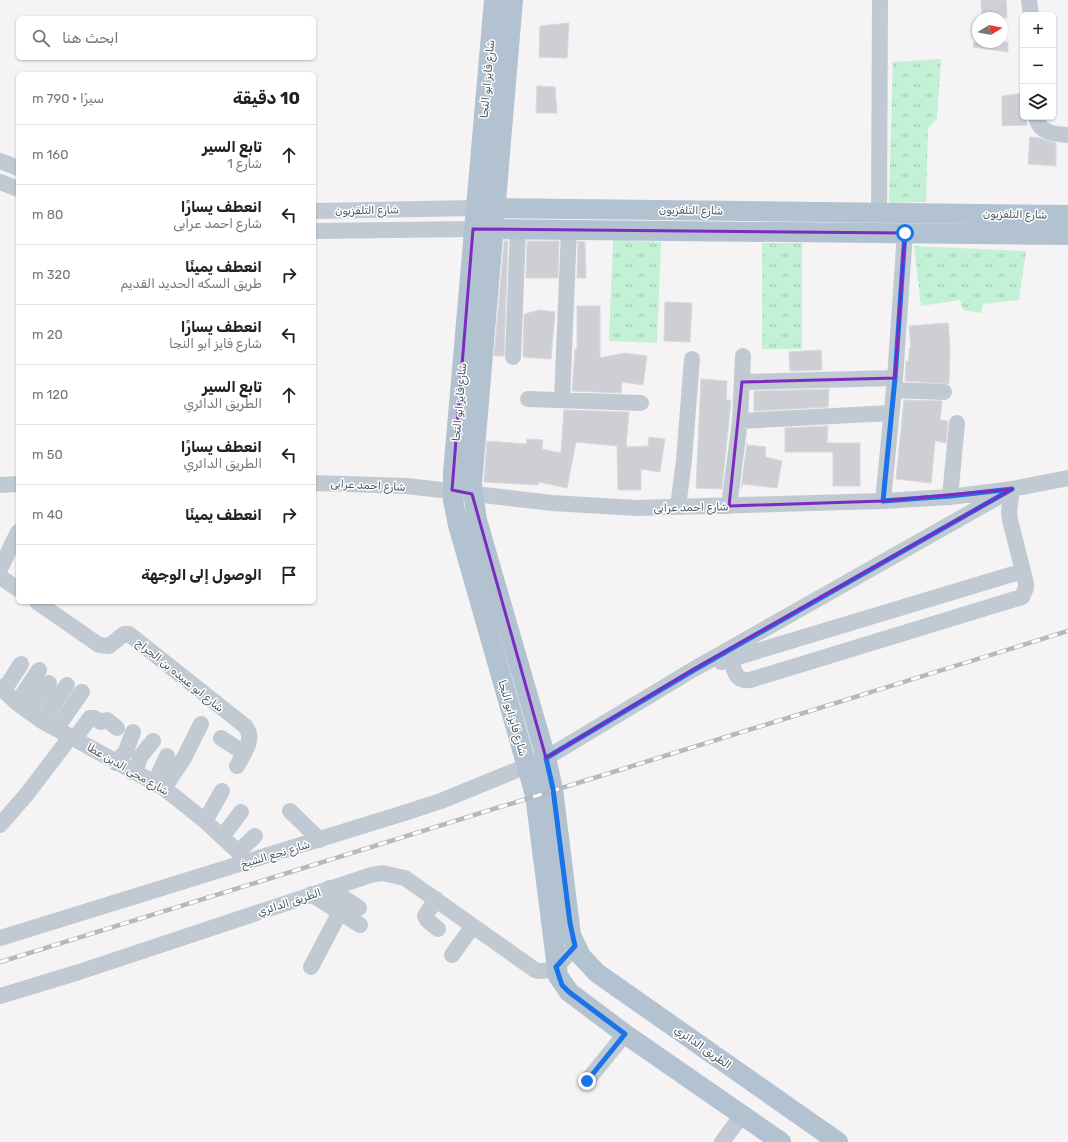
<!DOCTYPE html>
<html lang="ar">
<head>
<meta charset="utf-8">
<style>
	:root { --surface:#fff; --page:#f2f2f2; --text:#222; --muted:#767676; --line:#e0e0e0 }
	body { margin:0; font-family:Rubik,"Noto Naskh Arabic",sans-serif; background:var(--page); color:var(--text); direction:rtl }
	.controls { position:absolute; right:12px; top:12px; display:grid; overflow:hidden; border-radius:6px; box-shadow:0 1px 3px #0004 }
	.controls button { width:36px; height:36px; display:grid; place-items:center; padding:0; border:0; border-bottom:1px solid var(--line); background:var(--surface); color:var(--text); font:20px sans-serif }
	.compass { position:absolute; left:972px; top:12px; width:36px; height:36px; border-radius:50%; background:var(--surface); box-shadow:0 1px 3px #0004; rotate:80deg }
	.stop { position:absolute; width:12px; height:12px; margin:-9px; border:3px solid #1a73e8; border-radius:50%; background:#fff }
	.stop.end { background:#1a73e8; border-color:#fff; box-shadow:0 1px 4px #0008 }
	.list { margin:0; padding:0; list-style:none }
	h2 { display:flex; justify-content:space-between; align-items:center; height:52px; margin:0; padding:0 16px; font-size:17px }
	h2 small { font-size:13px; font-weight:400; color:var(--muted) }
	.list li { display:grid; grid-template-columns:26px 1fr auto; gap:12px; align-items:center; box-sizing:border-box; height:60px; padding:0 16px; border-top:1px solid var(--line) }
	.list b { display:block; font-size:15px; white-space:nowrap }
	.list p { margin:0; font-size:13px; white-space:nowrap; color:var(--muted) }
	.list em { font-size:13px; font-style:normal; color:var(--muted) }
	.icon { flex:none; width:22px; height:22px; fill:none; stroke:currentColor; stroke-width:2; stroke-linecap:round; stroke-linejoin:round }
	.map { position:relative; flex:none; width:1068px; height:1142px; overflow:hidden; direction:ltr }
	.search { position:absolute; background:var(--surface); box-shadow:0 1px 3px #0004; left:16px; top:16px; width:300px; height:44px; display:flex; align-items:center; gap:10px; box-sizing:border-box; padding:0 14px; border-radius:6px; color:var(--muted); font-size:15px }
	.panel { position:absolute; background:var(--surface); box-shadow:0 1px 3px #0004; left:16px; top:72px; width:300px; height:532px; border-radius:6px; direction:rtl }
	.map>svg:first-child { display:block }
	.grass { fill:url(#grass-tufts) }
	.building { fill:#cdcfd5; stroke:#d7d9de }
	.lines { fill:none; stroke-linecap:round; stroke-linejoin:round }
	.minor { stroke:#c1cad2; stroke-width:16 }
	.major { stroke:#b3c2d1; stroke-width:20 }
	.rail-casing { stroke:#b5b8bd; stroke-width:4.5 }
	.rail { stroke:#fff; stroke-width:3; stroke-dasharray:9; stroke-linecap:butt }
	.route { stroke:#1a73e8; stroke-width:5 }
	.marked { fill:none; stroke:#7b2cbf; stroke-width:3; stroke-linejoin:round }
	.labels { text-anchor:middle; stroke-width:3; stroke-linejoin:round; paint-order:stroke }
	.street-label { font-size:11px; fill:#4a5661; stroke:#fff }
</style>
</head>
<body>
<div class="map">
<svg width="1068" height="1142" viewBox="0 0 1068 1142">
	<defs>
		<pattern id="grass-tufts" width="24" height="20" patternUnits="userSpaceOnUse"><rect width="24" height="20" fill="#c3f1d5"/><path d="M3 7l-1-3M5 7V3M7 7l1-3M15 17l-1-3M17 17v-4M19 17l1-3" fill="none" stroke="#a0c6b0"/></pattern>
	</defs>
	<rect width="100%" height="100%" fill="#f5f3f3"/>
	<path class="grass" d="M941,59L937,119L928,128L926,202L889,203L893,62Z
		M613,240L661,242L657,343L609,341Z
		M762,243H802V349H762Z
		M914,246L1026,251L1019,300L983,304L981,313L963,310L960,300L921,306Z"/>
	<path class="building" d="M981,0H1006L1007,18H982Z
		M569,23L567,58L539,57L540,26Z
		M974,42H1008V52L973,47Z
		M537,86L555,87L557,113H536Z
		M1023,93V117H1026L1027,125L1002,126V96Z
		M1030,137L1039,138L1056,143V166L1028,164Z
		M504,241H508L504,356H494Z
		M527,241H559L558,278H526Z
		M578,241L585,242L586,278H577Z
		M665,302L692,303L690,342L664,341Z
		M577,306H600V358L625,353L647,356L643,385L622,382L621,393L572,391L575,349L577,350Z
		M540,310L555,312L551,359L523,357L524,314Z
		M948,323L950,345L949,384L905,381L906,361H909V348H911L909,326Z
		M821,350L822,370L790,371L789,352Z
		M701,379L727,381L726,400H731L722,489L696,488Z
		M829,389L828,407L754,411V391Z
		M904,400L942,401L940,420L948,421L946,443L935,441L931,483L896,479Z
		M564,410L629,412L626,447L648,446L649,437L665,439L660,472L641,469V490H618L617,446L576,442L567,488L538,482V485L484,482L487,441L526,444L527,439L543,440L542,449L561,453Z
		M828,426L827,443H860V486H833V452H785V428Z
		M747,443V445L766,447L765,457L782,461L777,488L742,484L741,489Z"/>
	<g class="lines">
		<path class="minor" d="M1029,0L1031,15
			M1036,117C1039,133 1054,134 1068,135
			M0,161L18,168
			M0,182L18,189
			M314,211L475,208
			M879,212L880,0
			M314,231L473,229
			M513,357L518,230
			M742,382L895,378
			M894,390L944,392
			M528,399L641,403
			M562,400L569,230
			M740,421L891,413
			M314,483L407,486L552,503L636,508L883,501L950,497L1012,489L1068,478
			M0,485L18,484
			M950,497L957,423
			M883,501L895,378L905,233
			M729,506L740,421L743,356
			M678,507L684,460L692,359
			M0,569L18,532
			M0,577L18,589
			M37,602L99,645L109,646L124,634H129L245,726C256,739 243,754 237,766
			M731,658C734,670 735,682 750,680L1022,597L1026,588V583L1010,520L1009,512L1012,489
			M721,662L1023,571
			M0,687L17,703L42,721L164,788L205,821L249,862
			M4,690L21,664
			M17,703L39,670
			M29,711L49,683
			M42,721L67,685
			M56,729L82,692
			M75,738L90,718H94L101,722L107,720L117,728
			M221,738L244,753
			M116,763L126,751L133,732
			M132,772L138,764L140,757L153,741
			M155,782L167,756
			M164,788L184,758L201,724
			M290,811L320,840
			M205,821L222,791
			M0,825L27,794L71,736
			M222,837L241,812
			M238,852L255,836
			M329,888L359,908
			M311,894L360,925
			M436,899L425,916L427,920L438,929
			M0,938L404,813L441,801L546,758L694,669L1012,489
			M452,955L473,926
			M311,967L340,912
			M0,996L79,972L371,875L382,873L405,878L535,970C554,975 564,959 575,946
			M587,1081L625,1034
			M722,1142L742,1115"/>
		<path class="major" d="M494,0L453,473V500L458,525L535,795L558,976L569,992L625,1034L781,1142
			M513,0L472,484L477,520L546,758L553,789L571,935L581,956L597,973L838,1142
			M482,208L1068,215
			M481,229L1068,235"/>
		<g class="rail-casing">
			<path id="rail" d="M0,962L1068,631"/>
		</g>
		<use href="#rail" class="rail"/>
	</g>
	<g class="lines">
		<path class="route" d="M587,1081L625,1034L569,992L562,985L556,967L575,946L570,923L553,789L546,758L694,670L1012,489L950,496L883,501L895,378L905,233"/>
	</g>
	<path class="marked" d="M473,229L905,233L895,378L742,382L729,506L883,501L1012,489L694,669L546,758L472,494L452,490Z"/>
	<g class="labels">
		<g class="street-label">
			<text transform="translate(487 79) rotate(-85)" y="4">شارع فايز ابو النجا</text>
			<text transform="translate(367 210) rotate(-1)" y="4">شارع التلفزيون</text>
			<text transform="translate(691 210) rotate(1)" y="4">شارع التلفزيون</text>
			<text transform="translate(1015 214) rotate(1)" y="4">شارع التلفزيون</text>
			<text transform="translate(459 402) rotate(-85)" y="4">شارع فايز ابو النجا</text>
			<text transform="translate(368 485) rotate(3)" y="4">شارع احمد عرابى</text>
			<text transform="translate(691 507) rotate(-1)" y="4">شارع احمد عرابى</text>
			<text transform="translate(180 675) rotate(39)" y="4">شارع ابو عبيده بن الجراح</text>
			<text transform="translate(513 718) rotate(74)" y="4">شارع فايز ابو النجا</text>
			<text transform="translate(128 769) rotate(30)" y="4">شارع محى الدين عطا</text>
			<text transform="translate(275 854) rotate(-17)" y="4">شارع نجع الشيخ</text>
			<text transform="translate(289 902) rotate(-18)" y="4">الطريق الدائري</text>
			<text transform="translate(703 1047) rotate(35)" y="4">الطريق الدائري</text>
		</g>
	</g>
</svg>
<div class="controls">
<button>+</button>
<button>−</button>
<button><svg class="icon" aria-label="layers" viewBox="0 0 24 24"><path d="M12 4l9 5-9 5-9-5zM3 14l9 5 9-5"/></svg></button>
</div>
<svg class="compass" viewBox="-18 -18 36 36"><path d="M0-13l5 13h-10z" fill="#e53935"/><path d="M0 13l5-13h-10z" fill="#767676"/></svg>
<div class="stop" style="left:905px;top:233px"></div>
<div class="stop end" style="left:587px;top:1081px"></div>
<div class="search"><svg class="icon" aria-label="search" viewBox="0 0 24 24"><circle cx="10" cy="10" r="6"/><path d="M15 15l6 6"/></svg>ابحث هنا</div>
<section class="panel">
<h2>10 دقيقة<small>سيرًا · 790 m</small></h2>
<ul class="list">
<li><svg class="icon" aria-label="ahead" viewBox="0 0 24 24"><path d="M12 20V5M6 11l6-6 6 6"/></svg><div><b>تابع السير</b><p>شارع 1</p></div><em>160 m</em></li>
<li><svg class="icon" aria-label="left" viewBox="0 0 24 24"><path d="M17 20v-9H6M10 6l-5 5 5 5"/></svg><div><b>انعطف يسارًا</b><p>شارع احمد عرابى</p></div><em>80 m</em></li>
<li><svg class="icon" aria-label="right" viewBox="0 0 24 24"><path d="M7 20v-9h11M14 6l5 5-5 5"/></svg><div><b>انعطف يمينًا</b><p>طريق السكه الحديد القديم</p></div><em>320 m</em></li>
<li><svg class="icon" aria-label="left" viewBox="0 0 24 24"><path d="M17 20v-9H6M10 6l-5 5 5 5"/></svg><div><b>انعطف يسارًا</b><p>شارع فايز ابو النجا</p></div><em>20 m</em></li>
<li><svg class="icon" aria-label="ahead" viewBox="0 0 24 24"><path d="M12 20V5M6 11l6-6 6 6"/></svg><div><b>تابع السير</b><p>الطريق الدائري</p></div><em>120 m</em></li>
<li><svg class="icon" aria-label="left" viewBox="0 0 24 24"><path d="M17 20v-9H6M10 6l-5 5 5 5"/></svg><div><b>انعطف يسارًا</b><p>الطريق الدائري</p></div><em>50 m</em></li>
<li><svg class="icon" aria-label="right" viewBox="0 0 24 24"><path d="M7 20v-9h11M14 6l5 5-5 5"/></svg><div><b>انعطف يمينًا</b></div><em>40 m</em></li>
<li><svg class="icon" aria-label="arrive" viewBox="0 0 24 24"><path d="M6 21V4h12l-3 4 3 4H6"/></svg><div><b>الوصول إلى الوجهة</b></div></li>
</ul>
</section>
</div>
</body>
</html>
